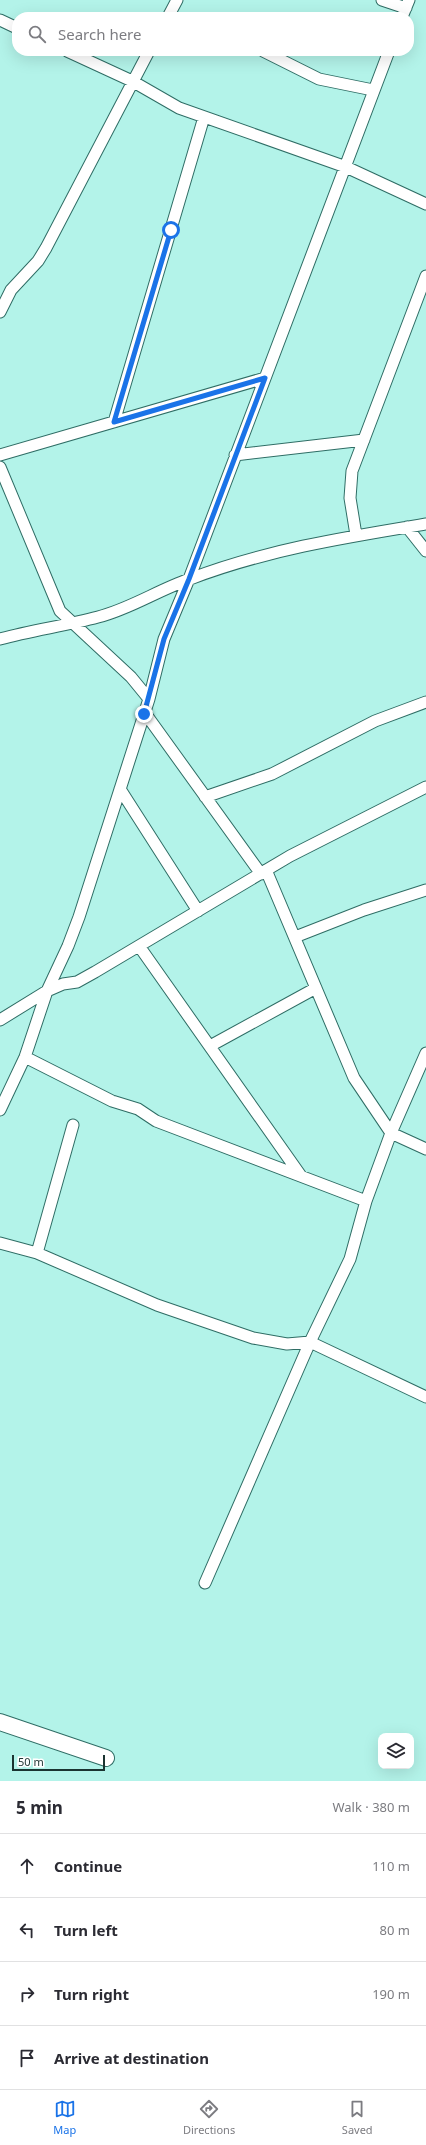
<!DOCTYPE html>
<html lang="en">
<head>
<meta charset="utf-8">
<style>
	:root { --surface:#fff; --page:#f7f7f7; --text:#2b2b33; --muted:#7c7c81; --line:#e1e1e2; --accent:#1a73e8 }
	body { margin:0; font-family:"Noto Sans",sans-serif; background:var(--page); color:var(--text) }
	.controls { position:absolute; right:12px; bottom:12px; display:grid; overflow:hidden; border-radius:8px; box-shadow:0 4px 16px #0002 }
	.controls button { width:36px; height:36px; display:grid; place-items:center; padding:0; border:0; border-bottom:1px solid var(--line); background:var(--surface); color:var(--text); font:20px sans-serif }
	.scale { position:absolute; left:12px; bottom:10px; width:93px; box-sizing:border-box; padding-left:4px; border:2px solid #1b3431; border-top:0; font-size:11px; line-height:14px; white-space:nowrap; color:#1b3431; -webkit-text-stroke:3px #fff; paint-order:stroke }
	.stop { position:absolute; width:12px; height:12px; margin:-9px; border:3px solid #1a73e8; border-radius:50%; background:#fff }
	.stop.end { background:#1a73e8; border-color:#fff; box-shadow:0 1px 4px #0008 }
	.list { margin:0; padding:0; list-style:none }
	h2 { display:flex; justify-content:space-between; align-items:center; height:52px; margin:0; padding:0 16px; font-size:17px }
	h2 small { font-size:13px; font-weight:400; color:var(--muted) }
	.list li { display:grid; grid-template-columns:26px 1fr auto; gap:12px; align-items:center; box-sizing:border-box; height:64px; padding:0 16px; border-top:1px solid var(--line) }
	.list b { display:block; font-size:15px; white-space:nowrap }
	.list em { font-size:13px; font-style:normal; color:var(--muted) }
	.icon { flex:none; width:22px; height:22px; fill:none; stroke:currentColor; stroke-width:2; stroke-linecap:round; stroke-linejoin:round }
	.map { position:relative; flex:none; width:426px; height:1781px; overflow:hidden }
	.search { position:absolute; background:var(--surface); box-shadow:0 4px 16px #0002; left:12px; right:12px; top:12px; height:44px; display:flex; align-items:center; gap:10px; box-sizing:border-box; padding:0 14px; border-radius:16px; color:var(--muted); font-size:15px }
	.sheet { height:308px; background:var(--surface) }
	nav { display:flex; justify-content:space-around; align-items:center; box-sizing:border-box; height:56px; border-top:1px solid var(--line); background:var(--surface); font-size:11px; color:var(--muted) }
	nav a { display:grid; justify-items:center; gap:2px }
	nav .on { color:var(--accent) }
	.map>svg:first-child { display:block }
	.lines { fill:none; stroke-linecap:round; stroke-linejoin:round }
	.street-casing { stroke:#2f6d65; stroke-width:13 }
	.secondary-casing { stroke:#2f6d65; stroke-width:18 }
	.street { stroke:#fff; stroke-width:11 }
	.secondary { stroke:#fff; stroke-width:16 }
	.route { stroke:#1a73e8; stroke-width:5 }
</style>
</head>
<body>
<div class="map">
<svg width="426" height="1781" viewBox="0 0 426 1781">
	<rect width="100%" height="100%" fill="#b3f3e9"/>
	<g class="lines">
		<g class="street-casing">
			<path id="street" d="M382,0L406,8
				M168,17L177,0
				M402,17L409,0
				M0,20L17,28
				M67,51L132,81L179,108L346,167L426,204
				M263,51L319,79L373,90
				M0,312L11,290L38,261L46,248L149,51
				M114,422L204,117
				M0,455L265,378
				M235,455L364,440
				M0,467L60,611L131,677L149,699
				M407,527L426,551
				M356,535L350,498L352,471L426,276
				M0,639C32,630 65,626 98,617C130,609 158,590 190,579C265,550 347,537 426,524
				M145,713L261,874
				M120,789L198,911
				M205,797L272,774L375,721L426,702
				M266,870L354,1078L391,1133L426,1149
				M295,937L364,910L426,890
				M139,946L301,1176
				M0,1020L47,991L63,984L77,982L95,972L290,856L426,787
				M210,1046L316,988
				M25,1057L112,1101L138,1109L156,1121L366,1201
				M0,1110L25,1057L47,991L68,946L79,917L149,699L164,639L189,579L389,51
				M0,1243L37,1253L157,1305L253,1338L287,1344L310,1342L426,1397
				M37,1253L73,1125
				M205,1583L310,1342L350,1259L366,1201L391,1133L426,1053"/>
		</g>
		<g class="secondary-casing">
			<path id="secondary" d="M0,1722L106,1758"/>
		</g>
		<use href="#street" class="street"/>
		<use href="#secondary" class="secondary"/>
	</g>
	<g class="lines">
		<path class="route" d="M144,714L164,639L189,579L265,378L114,422L171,230"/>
	</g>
</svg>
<div class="controls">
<button><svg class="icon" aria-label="layers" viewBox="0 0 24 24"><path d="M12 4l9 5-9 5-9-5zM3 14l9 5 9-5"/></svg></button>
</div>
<div class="scale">50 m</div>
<div class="stop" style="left:171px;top:230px"></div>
<div class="stop end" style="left:144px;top:714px"></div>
<div class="search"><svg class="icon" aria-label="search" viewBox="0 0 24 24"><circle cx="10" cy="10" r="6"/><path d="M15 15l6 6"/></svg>Search here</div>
</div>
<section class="sheet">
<h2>5 min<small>Walk · 380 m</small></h2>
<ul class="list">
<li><svg class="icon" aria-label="ahead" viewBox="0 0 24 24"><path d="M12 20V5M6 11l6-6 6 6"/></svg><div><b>Continue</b></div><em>110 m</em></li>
<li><svg class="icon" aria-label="left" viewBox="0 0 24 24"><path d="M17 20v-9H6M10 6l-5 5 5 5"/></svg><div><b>Turn left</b></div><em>80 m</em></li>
<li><svg class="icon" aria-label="right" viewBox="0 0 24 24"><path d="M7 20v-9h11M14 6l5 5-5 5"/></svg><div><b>Turn right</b></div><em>190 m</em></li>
<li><svg class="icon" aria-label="arrive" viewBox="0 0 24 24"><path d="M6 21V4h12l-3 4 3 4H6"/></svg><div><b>Arrive at destination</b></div></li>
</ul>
</section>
<nav>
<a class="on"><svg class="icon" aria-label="map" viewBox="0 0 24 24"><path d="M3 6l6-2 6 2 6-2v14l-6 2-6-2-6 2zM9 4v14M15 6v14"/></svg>Map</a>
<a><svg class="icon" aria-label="directions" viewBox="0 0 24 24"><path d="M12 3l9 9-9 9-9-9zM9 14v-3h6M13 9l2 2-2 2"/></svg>Directions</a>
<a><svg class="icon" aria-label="saved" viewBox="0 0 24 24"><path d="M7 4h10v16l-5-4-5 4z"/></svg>Saved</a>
</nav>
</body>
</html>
